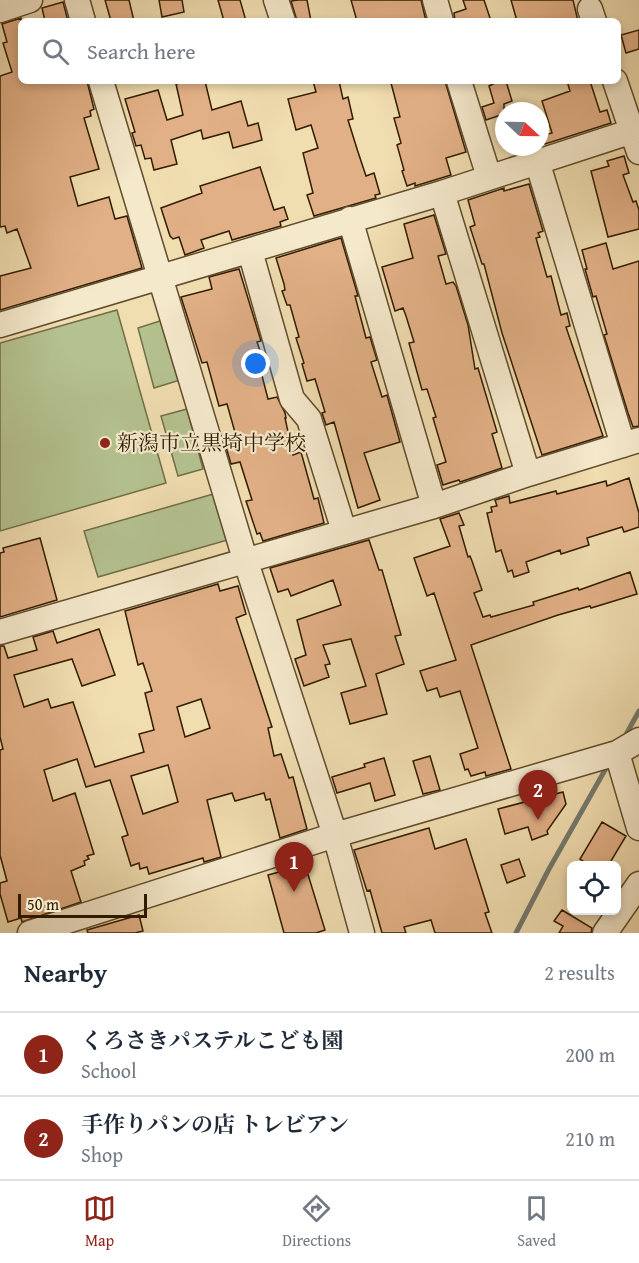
<!DOCTYPE html>
<html lang="en">
<head>
<meta charset="utf-8">
<style>
	:root { --surface:#fff; --page:#f2f2f3; --text:#1f2937; --muted:#747a83; --line:#e0e1e3; --accent:#8f2418 }
	body { margin:0; font-family:"Gentium Book Plus","Noto Serif JP",serif; background:var(--page); color:var(--text) }
	.controls { position:absolute; right:18px; bottom:18px; display:grid; overflow:hidden; border-radius:9px; box-shadow:0 3px 9px #0003 }
	.controls button { width:54px; height:54px; display:grid; place-items:center; padding:0; border:0; border-bottom:2px solid var(--line); background:var(--surface); color:var(--text); font:30px sans-serif }
	.compass { position:absolute; left:495px; top:102px; width:54px; height:54px; border-radius:50%; background:var(--surface); box-shadow:0 3px 9px #0003; rotate:112deg }
	.scale { position:absolute; left:18px; bottom:15px; width:129px; box-sizing:border-box; padding-left:6px; border:3px solid #311c00; border-top:0; font-size:16px; line-height:21px; white-space:nowrap; color:#311c00; -webkit-text-stroke:4px #f5e9cc; paint-order:stroke }
	.you { position:absolute; left:256px; top:364px; width:21px; height:21px; margin:-15px; border:4px solid #fff; border-radius:50%; background:#1a73e8; box-shadow:0 0 0 9px #1a73e833 }
	.badge { display:grid; place-items:center; width:39px; height:39px; border-radius:50%; background:var(--accent); color:#fff; font-size:20px; font-weight:700 }
	.pin { position:absolute; translate:-50% -50px; filter:drop-shadow(0 2px 3px #0008) }
	.pin::after { content:''; position:absolute; top:32px; width:21px; height:18px; background:inherit; clip-path:polygon(0 0,100% 0,50% 100%) }
	.list { margin:0; padding:0; list-style:none }
	h2 { display:flex; justify-content:space-between; align-items:center; height:78px; margin:0; padding:0 24px; font-size:26px }
	h2 small { font-size:20px; font-weight:400; color:var(--muted) }
	.list li { display:grid; grid-template-columns:39px 1fr auto; gap:18px; align-items:center; box-sizing:border-box; height:84px; padding:0 24px; border-top:2px solid var(--line) }
	.list b { display:block; font-size:22px; white-space:nowrap }
	.list p { margin:0; font-size:20px; white-space:nowrap; color:var(--muted) }
	.list em { font-size:20px; font-style:normal; color:var(--muted) }
	.icon { flex:none; width:33px; height:33px; fill:none; stroke:currentColor; stroke-width:2; stroke-linecap:round; stroke-linejoin:round }
	.map { position:relative; flex:none; width:639px; height:933px; overflow:hidden }
	.search { position:absolute; background:var(--surface); box-shadow:0 3px 9px #0003; left:18px; right:18px; top:18px; height:66px; display:flex; align-items:center; gap:15px; box-sizing:border-box; padding:0 21px; border-radius:9px; color:var(--muted); font-size:22px }
	.sheet { height:246px; background:var(--surface) }
	nav { display:flex; justify-content:space-around; align-items:center; box-sizing:border-box; height:84px; border-top:2px solid var(--line); background:var(--surface); font-size:16px; color:var(--muted) }
	nav a { display:grid; justify-items:center; gap:3px }
	nav .on { color:var(--accent) }
	.map>svg:first-child { display:block }
	.green { fill:#b4c290; stroke:#726f48; stroke-width:1.5 }
	.lines { fill:none; stroke-linecap:round; stroke-linejoin:round }
	.stream { stroke:#747a6e; stroke-width:5 }
	.building { fill:#e2b086; stroke:#311c00; stroke-width:1.5; fill-rule:evenodd }
	.minor-casing { stroke:#614c2c; stroke-width:27 }
	.minor { stroke:#f5e9cc; stroke-width:24 }
	.poi-dot { fill:#8f2418; stroke:#f5e9cc; stroke-width:2 }
	.labels { text-anchor:middle; stroke-width:4.5; stroke-linejoin:round; paint-order:stroke }
	.poi-label { font-size:21px; fill:#311c00; stroke:#f5e9cc; text-anchor:start }
</style>
</head>
<body>
<div class="map">
<svg width="639" height="933" viewBox="0 0 639 933">
	<rect width="100%" height="100%" fill="#f0ddb0"/>
	<filter id="stains"><feTurbulence type="fractalNoise" baseFrequency=".00333" numOctaves="4"/><feColorMatrix values="0 0 0 0 .2 0 0 0 0 .09 0 0 0 0 .02 0 0 0 .5 -.17"/></filter>
	<radialGradient id="worn" r=".72"><stop offset=".6" stop-color="#630" stop-opacity="0"/><stop offset="1" stop-color="#630" stop-opacity=".3"/></radialGradient>
	<path class="green" d="M117,310L166,483L0,531V343Z
		M163,320L180,380L154,388L138,328Z
		M187,409L203,469L178,476L161,416Z
		M217,493L231,539L98,577L84,531Z"/>
	<g class="lines">
		<path class="stream" d="M623,740L639,711
			M516,933L549,869L609,763"/>
	</g>
	<path class="building" d="M105,0H129L134,21H111Z
		M159,0H182L184,12L162,17Z
		M218,0H240L246,21H224Z
		M298,0H307L311,21H297L291,1Z
		M351,0H421L426,21H357Z
		M463,0H484L491,21H455L454,13L466,9Z
		M511,0H573L578,21H517Z
		M63,2L68,21H45L42,8Z
		M21,18V81H87L94,109L90,111L91,116L84,118L99,169L70,177L78,206L109,197L115,219L127,216L142,268L0,310V276L31,268L17,229L7,233L5,226L0,227V76L12,72L3,43L7,42L2,24Z
		M639,30V49L626,53L621,35Z
		M187,81H205L212,110L241,101L248,126L258,123L262,140L233,148L229,132L203,139L201,130L171,140L177,164L154,170L151,158L145,159L141,145L136,146L132,133L135,132L125,99L158,90L167,120L183,115L176,84Z
		M313,81H339L343,99L348,97L353,119L348,120L358,152L366,176L374,173L380,194L375,195L376,198L314,216L307,195L313,193L303,153L318,148L311,125L296,130L288,99L316,92Z
		M399,81H445L466,152L446,158L451,175L415,186V183L407,186L402,171L404,170L397,145L401,143L394,118L400,117L391,83Z
		M492,81H506L512,101L504,104V114L486,120L482,107L494,103L489,86L493,84Z
		M567,81H590L600,112L607,110L611,123L545,144L540,142V136L552,133L542,101L570,91Z
		M624,156L629,173L623,175L633,202L636,201L639,210V229L608,237L591,171L609,166L607,161Z
		M260,167L274,210L284,207L288,219L280,222L281,226L232,240L229,231L201,240L204,248L185,255L179,237L173,239L170,236L161,208L202,193L200,186Z
		M529,184L543,231L538,233L540,237L536,238L547,277L551,276L561,315L567,313L570,326L566,327L603,436L542,455L502,333L484,264H482L470,227L475,225L468,200L504,188V191Z
		M434,215L446,254L438,256L446,284L453,282L456,286L468,325L475,369L478,368L497,432L492,434L502,468L460,482L459,480L443,485L437,465L446,462L433,418L436,417L427,389L422,390L409,343L414,342L406,316L403,308L395,311L382,267L413,258L404,224Z
		M341,238L358,296H355L366,338L370,337L377,360L371,362L382,397L387,395L400,442L364,453L380,500L358,508L334,422L326,425L322,413L325,412L315,379L307,381L302,364L304,363L296,338L299,337L290,305H287L282,291L285,290L284,284L276,258Z
		M606,243L613,269L639,261V426L633,427L628,413L604,335L607,334L596,296L593,297L585,269H587L582,250Z
		M239,269L261,341L257,342L264,362L259,364L268,399L277,397L285,413L286,418H285L293,455L301,452L314,499L318,498L324,523L263,541L260,533L257,534L246,501L252,500L240,462L231,464L226,447L238,443L227,404L219,406L207,362L202,363L181,297L212,289L209,277Z
		M629,478L639,513V527L624,532L622,527L587,538L589,545L561,554L560,550L526,562L529,572L514,577L512,570L508,572L501,550L496,552L487,513L492,512L491,507L497,506L495,500L509,496L510,503L556,491L557,494L606,481L607,486Z
		M459,513L464,525L459,526L468,557L470,556L472,561L482,590L474,593L483,617L490,615L491,617L534,605L533,602L578,588L579,590L630,572L637,594L591,608L590,606L558,615L471,645L511,769L486,776L485,772L471,776L468,769L465,770L460,754L478,748L460,691L440,697L437,688L427,691L420,671L456,660L434,593L427,596L414,558L450,546L440,519Z
		M40,538L57,600L0,617V553L4,552L3,548Z
		M369,540L379,570H382L401,635L395,636L404,664L376,674L387,714L350,724L341,693L366,686L351,639L323,645L330,664L325,665L329,677L304,686L295,659L306,655L297,620L341,605L333,580L291,596L288,589L278,592L270,568Z
		M218,584L220,591L238,586L246,614L236,618L272,727L268,728L274,756L281,754L289,778L293,777L307,829L280,838L270,799L266,800L264,793L235,801L232,793L207,800L221,857L204,862L203,858L149,874L147,867L140,869L139,863L131,866L122,837L128,835L110,780L86,787L77,759L44,770L53,801L75,793L94,854L87,856L89,859L84,861L85,865L71,871L81,902L22,922L21,918L8,922L0,894V883L7,881L0,855V750L3,749L0,737V646H4L8,658L37,650L33,637L53,631L57,643L99,629L115,675L82,686L72,659L14,675L24,707L48,699L51,708L73,702L95,767L144,752L139,734L154,730L145,693L152,691L143,663L138,665L125,611ZM201,699L210,728L185,737L177,707ZM168,765L178,802L143,814L131,776Z
		M430,756L440,790L423,794L413,761Z
		M384,758L395,795L375,801L370,783L337,793L332,777L365,767L364,764Z
		M563,792L566,804L547,831L548,834L532,840L528,827L505,834L498,809Z
		M602,822L626,836L608,866H590L580,859Z
		M429,828L435,849L466,839L489,912L485,913L492,933H435L431,920L404,927L406,933H382L370,890L367,891L354,850Z
		M519,859L525,876L507,883L501,865Z
		M306,868L325,930L316,933H284L268,875L283,871L284,874Z
		M562,910L592,928L591,933H559L563,926L554,921Z
		M139,915L143,931L135,933H88L87,930Z"/>
	<g class="lines">
		<g class="minor-casing">
			<path id="minor" d="M77,0L83,21
				M276,0L283,21
				M435,0L441,21
				M590,9L594,21
				M0,10L30,0
				M101,81L245,559L335,835L362,933
				M459,81L489,177
				M615,81L639,152
				M537,161L623,445
				M442,193L528,474
				M350,219L434,506
				M250,251L292,399L309,419L344,531
				M0,325L442,193L639,129
				M0,632L434,506L528,474L639,440
				M617,753L639,828
				M30,933L335,835L617,753L639,740
				M605,933L639,884"/>
		</g>
		<use href="#minor" class="minor"/>
	</g>
	<circle class="poi-dot" cx="105" cy="443" r="6"/>
	<g class="labels">
		<g class="poi-label">
			<text x="117" y="450">新潟市立黒埼中学校</text>
		</g>
	</g>
	<rect width="100%" height="100%" filter="url(#stains)"/>
	<rect width="100%" height="100%" fill="url(#worn)"/>
</svg>
<div class="controls">
<button><svg class="icon" aria-label="locate" viewBox="0 0 24 24"><circle cx="12" cy="12" r="6"/><path d="M12 2v4M12 18v4M2 12h4M18 12h4"/></svg></button>
</div>
<svg class="compass" viewBox="-18 -18 36 36"><path d="M0-13l5 13h-10z" fill="#e53935"/><path d="M0 13l5-13h-10z" fill="#747a83"/></svg>
<div class="scale">50 m</div>
<div class="you"></div>
<div class="pin badge" style="left:294px;top:892px">1</div>
<div class="pin badge" style="left:538px;top:820px">2</div>
<div class="search"><svg class="icon" aria-label="search" viewBox="0 0 24 24"><circle cx="10" cy="10" r="6"/><path d="M15 15l6 6"/></svg>Search here</div>
</div>
<section class="sheet">
<h2>Nearby<small>2 results</small></h2>
<ul class="list">
<li><span class="badge">1</span><div><b>くろさきパステルこども園</b><p>School</p></div><em>200 m</em></li>
<li><span class="badge">2</span><div><b>手作りパンの店 トレビアン</b><p>Shop</p></div><em>210 m</em></li>
</ul>
</section>
<nav>
<a class="on"><svg class="icon" aria-label="map" viewBox="0 0 24 24"><path d="M3 6l6-2 6 2 6-2v14l-6 2-6-2-6 2zM9 4v14M15 6v14"/></svg>Map</a>
<a><svg class="icon" aria-label="directions" viewBox="0 0 24 24"><path d="M12 3l9 9-9 9-9-9zM9 14v-3h6M13 9l2 2-2 2"/></svg>Directions</a>
<a><svg class="icon" aria-label="saved" viewBox="0 0 24 24"><path d="M7 4h10v16l-5-4-5 4z"/></svg>Saved</a>
</nav>
</body>
</html>
